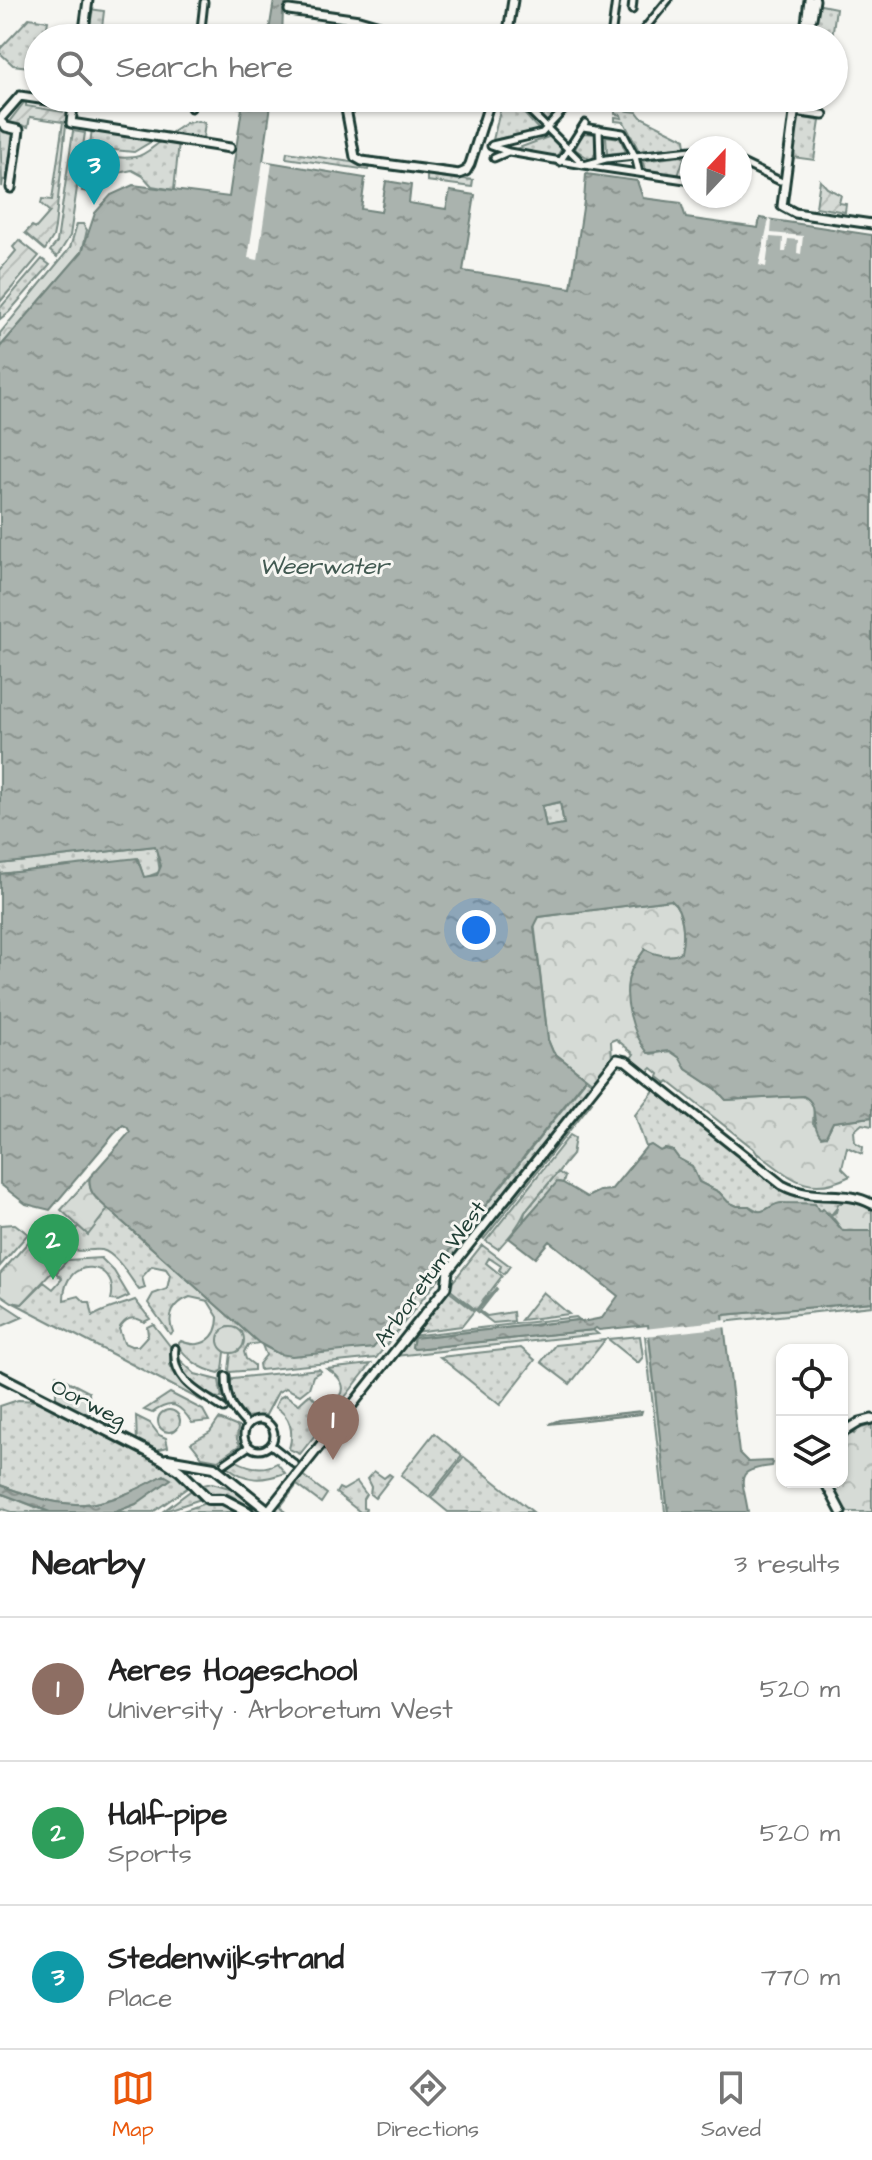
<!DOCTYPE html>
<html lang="en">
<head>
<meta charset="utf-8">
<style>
	:root { --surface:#fff; --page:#f2f2f2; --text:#222; --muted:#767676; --line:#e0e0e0; --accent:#ea580c }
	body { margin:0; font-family:"Architects Daughter",sans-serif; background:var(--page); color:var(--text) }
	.controls { position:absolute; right:24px; bottom:24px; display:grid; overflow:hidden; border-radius:16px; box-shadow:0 2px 6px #0004 }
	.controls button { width:72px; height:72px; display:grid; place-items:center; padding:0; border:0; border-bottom:2px solid var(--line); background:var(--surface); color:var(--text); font:40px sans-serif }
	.compass { position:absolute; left:680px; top:136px; width:72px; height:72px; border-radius:50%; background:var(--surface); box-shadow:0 2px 6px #0004; rotate:22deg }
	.you { position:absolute; left:476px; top:930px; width:28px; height:28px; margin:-20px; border:6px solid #fff; border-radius:50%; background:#1a73e8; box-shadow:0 0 0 12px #1a73e833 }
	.badge { display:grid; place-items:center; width:52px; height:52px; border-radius:50%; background:var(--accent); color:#fff; font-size:26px; font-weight:700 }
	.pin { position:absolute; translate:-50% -66px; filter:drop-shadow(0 2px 4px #0008) }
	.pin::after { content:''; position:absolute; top:42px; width:28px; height:24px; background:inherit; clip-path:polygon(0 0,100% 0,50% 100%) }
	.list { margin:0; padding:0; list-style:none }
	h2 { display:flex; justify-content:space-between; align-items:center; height:104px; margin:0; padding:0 32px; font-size:34px }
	h2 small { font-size:26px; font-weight:400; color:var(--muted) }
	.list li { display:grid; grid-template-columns:52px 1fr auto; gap:24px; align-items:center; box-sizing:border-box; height:144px; padding:0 32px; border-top:2px solid var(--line) }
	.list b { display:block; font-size:30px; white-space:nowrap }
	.list p { margin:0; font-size:26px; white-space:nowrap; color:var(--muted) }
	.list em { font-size:26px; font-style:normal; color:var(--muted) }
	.icon { flex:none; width:44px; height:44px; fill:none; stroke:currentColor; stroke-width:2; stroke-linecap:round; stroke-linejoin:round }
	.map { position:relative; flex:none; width:872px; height:1512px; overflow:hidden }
	.search { position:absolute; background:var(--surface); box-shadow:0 2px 6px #0004; left:24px; right:24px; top:24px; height:88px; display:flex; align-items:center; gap:20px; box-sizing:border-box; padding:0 28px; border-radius:44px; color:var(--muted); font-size:30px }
	.sheet { height:536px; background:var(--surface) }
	nav { display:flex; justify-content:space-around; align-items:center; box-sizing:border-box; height:112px; border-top:2px solid var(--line); background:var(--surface); font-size:22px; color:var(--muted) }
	nav a { display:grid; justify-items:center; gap:4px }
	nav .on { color:var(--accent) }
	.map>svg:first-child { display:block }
	.grass { fill:url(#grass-dots); stroke:#7a8c85; stroke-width:2 }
	.forest { fill:url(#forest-crowns); stroke:#7a8c85; stroke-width:2 }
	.garden { fill:url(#garden-furrows); stroke:#7a8c85; stroke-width:2 }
	.pitch { fill:#d6dbd6; stroke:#7a8c85; stroke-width:2 }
	.water { fill:url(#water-ripples); stroke:#72847d; stroke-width:2; fill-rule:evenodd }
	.pier { fill:#f6f6f2 }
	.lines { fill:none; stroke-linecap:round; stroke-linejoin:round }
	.pedestrian-casing { stroke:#1f3d34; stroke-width:11 }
	.minor-casing { stroke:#1f3d34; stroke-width:13 }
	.tertiary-casing { stroke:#1f3d34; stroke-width:14 }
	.pedestrian { stroke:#f6f6f2; stroke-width:5 }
	.minor { stroke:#f6f6f2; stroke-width:7 }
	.tertiary { stroke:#f6f6f2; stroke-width:8 }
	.labels { text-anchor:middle; stroke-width:6; stroke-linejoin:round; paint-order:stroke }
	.street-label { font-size:22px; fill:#1f3d34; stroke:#f6f6f2 }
	.water-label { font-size:24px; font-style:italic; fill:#425a52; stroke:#f6f6f2 }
</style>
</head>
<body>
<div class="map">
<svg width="872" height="1512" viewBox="0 0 872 1512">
	<defs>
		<pattern id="grass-dots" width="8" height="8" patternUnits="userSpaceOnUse" patternTransform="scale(2)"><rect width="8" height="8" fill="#d6dbd6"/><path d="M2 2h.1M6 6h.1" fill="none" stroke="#b7bdb8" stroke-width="1.8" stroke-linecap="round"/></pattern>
		<pattern id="forest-crowns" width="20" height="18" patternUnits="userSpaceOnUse" patternTransform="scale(2)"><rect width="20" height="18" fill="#d6dbd6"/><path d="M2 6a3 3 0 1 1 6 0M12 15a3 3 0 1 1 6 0" fill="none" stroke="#b7bdb8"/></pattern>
		<pattern id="garden-furrows" width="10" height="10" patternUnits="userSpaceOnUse" patternTransform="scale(2)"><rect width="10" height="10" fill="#d6dbd6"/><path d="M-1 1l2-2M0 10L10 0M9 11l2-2" fill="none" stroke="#b7bdb8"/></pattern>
		<pattern id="water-ripples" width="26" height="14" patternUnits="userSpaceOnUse" patternTransform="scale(2)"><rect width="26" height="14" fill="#aab3ae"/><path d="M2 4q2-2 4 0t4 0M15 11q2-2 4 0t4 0" fill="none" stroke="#8a938e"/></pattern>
	</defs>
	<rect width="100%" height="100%" fill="#f6f6f2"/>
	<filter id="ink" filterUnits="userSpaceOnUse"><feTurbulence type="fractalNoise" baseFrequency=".0125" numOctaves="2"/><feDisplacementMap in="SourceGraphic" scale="16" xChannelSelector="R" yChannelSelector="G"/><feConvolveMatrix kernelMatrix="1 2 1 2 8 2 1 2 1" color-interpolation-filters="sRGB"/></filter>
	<g filter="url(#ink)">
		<path class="grass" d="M821,5L836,8L832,38H808L818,7Z
			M90,9L104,11L101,36L87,31Z
			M29,18L48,21L45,38H38V68L13,65L0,53V49Z
			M503,98H510L539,130L493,140Z
			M522,98H561L562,103L547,122Z
			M800,98H823L821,111L798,108Z
			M615,109L637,112L641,117L685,139L686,146L683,149L639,151L624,122L615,121V117L622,118L621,115L615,114Z
			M799,117L820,121L814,160L792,157Z
			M198,121L205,123L203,138L171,133L186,123Z
			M0,128L12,131L14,137L7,180H3L2,187Z
			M92,129L157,138L134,152L103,149L89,154Z
			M73,131L85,133L70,236L57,257L50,251L57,242Z
			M583,133L595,134L598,144L592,161L575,149Z
			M551,136L562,148L556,158L516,149Z
			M606,136L620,138L626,152L607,154Z
			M163,140L179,142L174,190L152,186L143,176L132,170L91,179L88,192L82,191C89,138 98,162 135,157C145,156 155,145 163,140Z
			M287,152L370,165L368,170L286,158Z
			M682,156L684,158L678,176L646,171L642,161Z
			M427,175L473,180L472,187L427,181Z
			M42,259L50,265L9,312L0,319V308Z
			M560,802L564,824L546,828L542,806Z
			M156,846L160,872L144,878L138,859L0,874V864Z
			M580,1073L593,1083L376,1358L260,1370L259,1364L266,1355L262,1345L279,1354L373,1348L584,1082Z
			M656,1088L795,1194L821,1199H853L842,1202L831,1215L829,1213L782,1203L760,1212L749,1206H737L728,1202L719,1192L699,1182L692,1166L679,1159L673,1151L665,1149L660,1151L651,1145L646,1147L635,1115Z
			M588,1099L592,1102L484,1239L480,1235Z
			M558,1172L565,1177L563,1183L559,1182L523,1221L525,1212Z
			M108,1209L259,1343L248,1345L244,1352L246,1359L254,1365V1370L230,1372L229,1370L231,1353L240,1349L242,1332L229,1327L222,1330L218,1341L225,1352L223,1370L219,1373C199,1369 189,1360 177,1345L181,1341C201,1350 218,1339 218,1317L208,1301L190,1297C174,1303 166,1316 173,1332L170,1334L148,1303L153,1294L167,1289L170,1275L166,1269L152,1266L142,1277L145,1288L139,1290C130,1278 117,1254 102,1250C90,1248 79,1254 68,1248L69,1241L78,1226L88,1234Z
			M15,1224L28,1234L0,1266V1225Z
			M482,1245L510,1266L504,1274L499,1270L501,1266L489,1258L486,1263L502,1276L476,1310L448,1288Z
			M101,1258L114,1271L129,1296L118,1301L111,1300C121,1261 63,1253 64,1300L79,1296L85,1302H90L93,1316C110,1307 117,1307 135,1300L150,1319L144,1322C133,1315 125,1318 119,1329L124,1343L131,1346H138L148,1335L147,1327L153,1324L170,1346V1365L175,1374L210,1405L12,1302L22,1304L44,1282L53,1289L62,1279L56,1273L67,1260Z
			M496,1288L497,1289L480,1311L487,1316L513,1312L514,1321L493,1323L477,1311Z
			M447,1290L474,1311L462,1326L414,1332Z
			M543,1292L569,1314L521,1320Z
			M872,1302V1306L731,1321L723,1322L722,1315Z
			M576,1317L582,1322L578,1320L414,1338L412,1347L415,1349L593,1330L598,1334L395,1356L410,1336Z
			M649,1335L668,1512H665L645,1336Z
			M640,1336L643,1357L638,1363L608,1339Z
			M605,1340L570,1384L541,1362L555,1345Z
			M521,1348L535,1360L500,1405L440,1357Z
			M177,1357L195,1374L219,1380L222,1398C206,1399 177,1374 177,1357Z
			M371,1364L300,1454L289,1449C294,1432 291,1416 275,1407L279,1398L285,1395L299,1404L310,1394L318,1403H333C352,1390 340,1376 327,1369Z
			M319,1369L321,1371L313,1376L309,1388L300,1395L286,1388L278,1392L266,1415L246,1417L232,1400L228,1387L233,1378Z
			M56,1375L89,1392L90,1419L56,1401Z
			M170,1393L203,1410L209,1421L192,1423C180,1404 172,1399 152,1413L144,1410Z
			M18,1400L38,1401L68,1415L170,1467L190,1486L153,1512H115L136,1504L164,1475C98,1512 72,1512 0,1485V1406Z
			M158 1421a11 11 0 1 1 22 0a11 11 0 1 1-22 0Z
			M136,1416L150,1423L159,1435L166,1438L168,1447L156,1450L137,1443Z
			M219,1419L238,1427L237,1439L240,1445L218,1460L202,1457L191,1443L210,1432Z
			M434,1433L462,1456L429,1497L401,1475Z
			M464,1457L533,1512H448L431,1498Z
			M235,1460C249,1468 263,1471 277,1463L285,1473C262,1481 247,1482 228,1467Z
			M374,1471L384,1478L389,1474L392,1476L375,1498L370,1494L371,1487L367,1479Z
			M301,1474L327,1494L321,1503L297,1485L281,1506L285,1512H279L274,1508Z
			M357,1482L366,1494L363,1499V1508L366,1509L364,1512H360L336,1493L339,1488L343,1490Z
			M212,1483L233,1489L258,1507L253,1512C240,1502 228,1488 211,1494L199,1486Z
			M193,1489L201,1499L162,1512Z
			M0,1493L46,1511L50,1512H12L0,1508Z
			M211,1501H220L242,1512H180Z"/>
		<path class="forest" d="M77,224H83L87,230L82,252L0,347V333L70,248Z
			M671,900C684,910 685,936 682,952C672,959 654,955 645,949C640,958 632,968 629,977C624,995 636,1045 651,1054L670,1051L680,1058L686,1069L716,1089L726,1100L803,1096L811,1100L814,1105L813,1124L826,1136L833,1122L872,1117V1126L862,1124L854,1131L855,1142L863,1147L862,1154L847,1147L842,1168L850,1176C809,1197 792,1179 759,1154L758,1155L754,1149L669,1082L667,1084L658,1077L659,1074L652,1068L648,1072L631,1058L634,1054L616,1039L611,1041L612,1060L593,1083L553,1052L548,1040L534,922L539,917Z
			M570,1135L575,1138L572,1155L525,1212C519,1226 509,1237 498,1249L486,1241Z
			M90,1177C87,1192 97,1199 108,1209L88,1235L61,1210Z
			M853,1199L872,1207V1231H843L831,1215L836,1212L838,1204Z
			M37,1232L67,1260L56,1273L53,1271L22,1304L12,1302L0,1294V1274Z
			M0,1302L23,1317L0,1327Z
			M872,1425V1512H844L828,1482H842V1436L849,1430L854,1434L858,1429Z"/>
		<path class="garden" d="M26,100V106L63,112L65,106H68L55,227L53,237L45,250L25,233L32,226L36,228L50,212L41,204L42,199L52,200L63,122L30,117L28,127L9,122Z
			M820,180L827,188L841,195L839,203L846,204L845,212L816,207Z
			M19,240L39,256L0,302V270L16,251L13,247Z"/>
		<path class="pitch" d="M218 1340a13 13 0 1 1 26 0a13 13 0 1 1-26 0Z"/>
		<path class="water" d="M274,0H287L283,10L282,38H268Z
			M200,98H272L263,161L365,178L361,209L381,212L386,181L411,185L409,203L446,209L450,191L475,195L463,271L571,288L584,201L586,174L637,181L643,198L681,203L686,218L758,228L760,218L872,235V1117L833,1122L826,1136L821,1137C809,1124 821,1104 803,1096L726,1100L716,1089L686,1069L680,1058L670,1051L648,1053C632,1033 621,996 631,971C634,963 640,957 645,949C654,955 672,959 681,952C685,936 684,910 671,900L539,917L534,927L548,1040L553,1052L586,1078L373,1348L292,1356L279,1354L259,1343L108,1209C97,1199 87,1192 90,1177L130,1132L127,1127L123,1125L114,1134L50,1210L26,1204L0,1184V874L137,858L144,877L157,875L161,866L155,846L0,864V347L82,252L95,213L111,195L133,185L229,197L242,108L200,101ZM560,802L564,824L546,827L542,806Z
			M651,1145L660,1151L665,1149L673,1151L679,1159L692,1166L699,1182L719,1192L728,1202L737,1206H749C763,1220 769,1202 783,1203C794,1203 804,1203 815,1204L819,1211L823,1209L843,1231H872V1302L723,1315L739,1453L748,1462L771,1461L773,1463L772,1466C732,1470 743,1479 748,1512H668L648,1325L599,1330L596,1328L593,1330L414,1349L412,1347L414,1338L579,1320L582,1322L602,1318L618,1296L549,1241L535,1258L509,1238L557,1182L563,1183L587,1197L599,1191L611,1190L646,1147Z
			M642,1411L641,1414L549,1424L559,1420Z
			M164,1475L171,1479L136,1504L115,1512H50L0,1493V1485C72,1512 98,1512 164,1475Z"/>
		<path class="pier" d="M263,161L272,163L258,260L248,258Z
			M769,219L772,220L771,233L803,236L801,254L797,253L798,240L788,239L786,252H782L783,238L770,237L766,267L759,265Z
			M727,1320L728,1327L645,1336L644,1329Z"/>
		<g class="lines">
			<g class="pedestrian-casing">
				<path id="pedestrian" d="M632,10L633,0
					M200,38L204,2
					M517,38V34
					M611,38L616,0
					M637,38L668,0
					M517,98L584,165L692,181
					M191,108L192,98
					M583,127L623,133L635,156L639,173
					M599,129L600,160
					M492,145L542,133L575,98
					M491,146L509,152L584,165L606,159L692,150
					M713,148L716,146
					M494,158L508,152
					M560,162L585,123
					M740,162L780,181
					M175,1348C171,1381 200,1393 224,1409
					M226,1376C226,1398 231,1409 247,1425
					M244 1435a15 15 0 1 1 30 0a15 15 0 1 1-30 0Z
					M271,1445L295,1464
					M225,1463L248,1447"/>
			</g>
			<g class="minor-casing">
				<path id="minor" d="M289,10L359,20L421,38
					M806,24L812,18L815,0
					M83,35L103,38
					M83,38L88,0
					M367,38L379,27
					M507,38L513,0
					M804,38L809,0
					M74,98L71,123L230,148
					M344,98L355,157L362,161L459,174L466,171L470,164L491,98
					M796,98L782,206L795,213L872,224
					M794,111L823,115
					M0,119L20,96L73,104
					M0,121L6,127L19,130L11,188
					M842,1433L860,1422L872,1419
					M825,1482L841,1512
					M268,1511L446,1287L448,1271L617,1059L626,1061L782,1185C816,1203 842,1188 872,1204"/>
			</g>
			<g class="tertiary-casing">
				<path id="tertiary" d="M0,1376L162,1459L180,1471L208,1499H223L248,1512
					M167,1459L214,1467L270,1512"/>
			</g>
			<use href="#pedestrian" class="pedestrian"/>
			<use href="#minor" class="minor"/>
			<use href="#tertiary" class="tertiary"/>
		</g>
	</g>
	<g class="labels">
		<g class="street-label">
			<text transform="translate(429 1273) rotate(-54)" y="8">Arboretum West</text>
			<text transform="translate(89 1402) rotate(27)" y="8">Oorweg</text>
		</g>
		<g class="water-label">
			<text x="324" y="574">Weerwater</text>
		</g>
	</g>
</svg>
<div class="controls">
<button><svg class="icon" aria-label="locate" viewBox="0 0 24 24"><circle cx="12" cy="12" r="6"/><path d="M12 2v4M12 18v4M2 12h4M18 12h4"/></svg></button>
<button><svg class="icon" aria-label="layers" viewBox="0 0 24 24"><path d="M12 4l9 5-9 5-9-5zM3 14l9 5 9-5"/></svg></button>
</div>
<svg class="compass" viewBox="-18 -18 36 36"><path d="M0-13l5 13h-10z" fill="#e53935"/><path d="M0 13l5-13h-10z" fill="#767676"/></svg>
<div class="you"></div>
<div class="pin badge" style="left:333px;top:1460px;background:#8d6e63">1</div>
<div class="pin badge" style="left:53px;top:1280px;background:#2e9e5b">2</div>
<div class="pin badge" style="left:94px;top:205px;background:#0f9aa8">3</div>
<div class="search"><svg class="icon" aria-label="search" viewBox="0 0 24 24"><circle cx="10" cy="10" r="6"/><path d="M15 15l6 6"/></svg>Search here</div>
</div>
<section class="sheet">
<h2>Nearby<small>3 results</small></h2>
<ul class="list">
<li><span class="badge" style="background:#8d6e63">1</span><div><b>Aeres Hogeschool</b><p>University · Arboretum West</p></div><em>520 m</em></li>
<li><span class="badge" style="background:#2e9e5b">2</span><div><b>Half-pipe</b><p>Sports</p></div><em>520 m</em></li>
<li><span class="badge" style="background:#0f9aa8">3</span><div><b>Stedenwijkstrand</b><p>Place</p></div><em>770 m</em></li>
</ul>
</section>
<nav>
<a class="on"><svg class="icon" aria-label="map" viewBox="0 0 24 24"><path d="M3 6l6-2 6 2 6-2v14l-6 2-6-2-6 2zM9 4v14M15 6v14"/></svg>Map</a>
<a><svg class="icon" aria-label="directions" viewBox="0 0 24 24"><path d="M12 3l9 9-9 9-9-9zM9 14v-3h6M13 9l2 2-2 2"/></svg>Directions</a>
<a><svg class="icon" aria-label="saved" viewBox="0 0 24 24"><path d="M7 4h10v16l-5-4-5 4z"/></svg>Saved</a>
</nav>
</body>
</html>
